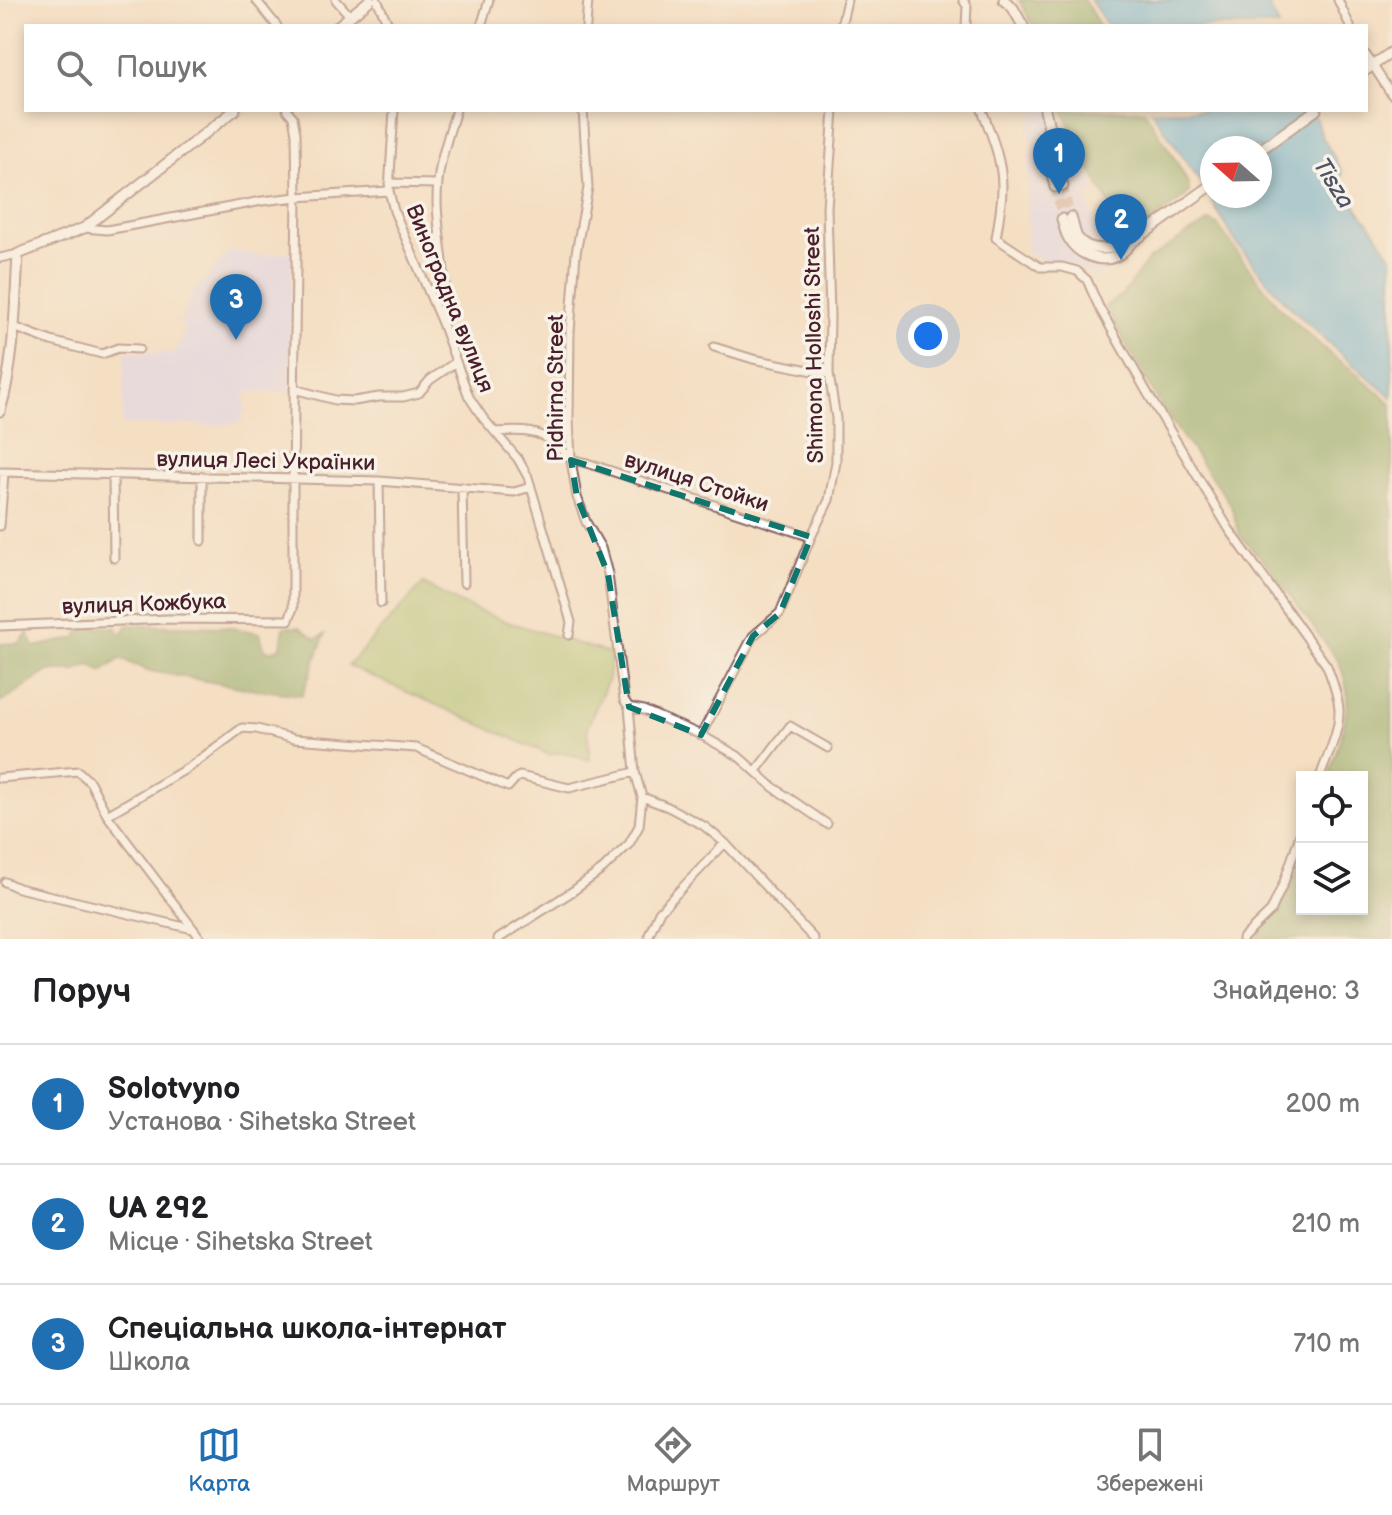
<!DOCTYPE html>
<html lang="uk">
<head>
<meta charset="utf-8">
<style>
	:root { --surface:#fff; --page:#f2f2f2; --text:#202124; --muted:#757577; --line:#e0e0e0; --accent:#1f6fb2 }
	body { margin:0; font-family:"Balsamiq Sans",sans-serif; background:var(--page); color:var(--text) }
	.controls { position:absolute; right:24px; bottom:24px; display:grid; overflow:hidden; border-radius:0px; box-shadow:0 4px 12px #0003 }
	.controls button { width:72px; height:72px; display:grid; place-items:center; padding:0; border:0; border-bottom:2px solid var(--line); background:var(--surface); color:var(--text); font:40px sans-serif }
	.compass { position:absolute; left:1200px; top:136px; width:72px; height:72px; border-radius:50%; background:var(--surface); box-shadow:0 4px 12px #0003; rotate:290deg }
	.you { position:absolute; left:928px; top:336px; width:28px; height:28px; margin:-20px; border:6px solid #fff; border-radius:50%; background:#1a73e8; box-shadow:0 0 0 12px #1a73e833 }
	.badge { display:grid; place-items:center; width:52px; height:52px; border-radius:50%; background:var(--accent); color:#fff; font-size:26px; font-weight:700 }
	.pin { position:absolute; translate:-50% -66px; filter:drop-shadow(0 2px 4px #0008) }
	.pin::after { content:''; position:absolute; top:42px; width:28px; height:24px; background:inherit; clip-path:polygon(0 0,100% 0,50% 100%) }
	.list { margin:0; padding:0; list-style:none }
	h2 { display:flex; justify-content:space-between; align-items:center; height:104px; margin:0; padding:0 32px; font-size:34px }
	h2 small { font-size:26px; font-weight:400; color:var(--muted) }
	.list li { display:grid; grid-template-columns:52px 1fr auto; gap:24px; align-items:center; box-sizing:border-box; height:120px; padding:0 32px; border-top:2px solid var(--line) }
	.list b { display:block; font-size:30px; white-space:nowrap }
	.list p { margin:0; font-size:26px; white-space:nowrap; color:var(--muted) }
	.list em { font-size:26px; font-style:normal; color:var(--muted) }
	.icon { flex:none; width:44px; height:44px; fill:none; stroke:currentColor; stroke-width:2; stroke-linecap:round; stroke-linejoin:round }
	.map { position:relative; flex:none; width:1392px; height:939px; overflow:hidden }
	.search { position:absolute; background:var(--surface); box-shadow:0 4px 12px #0003; left:24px; right:24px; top:24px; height:88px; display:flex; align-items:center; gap:20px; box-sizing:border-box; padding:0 28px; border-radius:0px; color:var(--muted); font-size:30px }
	.sheet { height:464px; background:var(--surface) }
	nav { display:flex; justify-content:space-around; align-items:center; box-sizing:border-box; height:112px; border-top:2px solid var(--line); background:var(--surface); font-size:22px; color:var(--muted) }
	nav a { display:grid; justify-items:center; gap:4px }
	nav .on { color:var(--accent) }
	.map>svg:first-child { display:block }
	.built { fill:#dad6f7 }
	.green { fill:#a1c069; stroke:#76704a; stroke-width:2 }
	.forest { fill:#80a65d; stroke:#656244; stroke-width:2 }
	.water { fill:#5cb0d8; stroke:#536882; stroke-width:2; fill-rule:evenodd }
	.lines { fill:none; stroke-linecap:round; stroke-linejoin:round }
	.tertiary-tunnel { stroke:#d2b9a5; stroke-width:9; stroke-dasharray:9 4.5; stroke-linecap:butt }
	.minor-casing { stroke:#866260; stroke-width:11 }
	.tertiary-casing { stroke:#866260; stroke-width:13 }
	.minor { stroke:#fff; stroke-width:7 }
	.tertiary { stroke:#fff; stroke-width:9 }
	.marked { fill:none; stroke:#0f766e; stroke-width:6; stroke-dasharray:16 10; stroke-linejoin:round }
	.labels { text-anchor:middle; stroke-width:7; stroke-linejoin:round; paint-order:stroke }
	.street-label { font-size:22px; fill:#4a1f2b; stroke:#f7f3e8 }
	.water-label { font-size:24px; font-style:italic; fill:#505268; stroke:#f7f3e8 }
</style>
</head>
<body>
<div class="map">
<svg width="1392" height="939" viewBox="0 0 1392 939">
	<rect width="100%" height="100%" fill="#f7f3e8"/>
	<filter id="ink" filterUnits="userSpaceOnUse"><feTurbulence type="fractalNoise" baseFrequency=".0125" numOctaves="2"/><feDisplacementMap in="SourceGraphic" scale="16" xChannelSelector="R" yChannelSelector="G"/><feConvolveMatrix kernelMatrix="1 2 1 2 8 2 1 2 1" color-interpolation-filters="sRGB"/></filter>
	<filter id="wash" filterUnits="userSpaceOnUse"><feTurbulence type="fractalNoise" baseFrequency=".006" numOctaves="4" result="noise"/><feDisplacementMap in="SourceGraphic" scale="32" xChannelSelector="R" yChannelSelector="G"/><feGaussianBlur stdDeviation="1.8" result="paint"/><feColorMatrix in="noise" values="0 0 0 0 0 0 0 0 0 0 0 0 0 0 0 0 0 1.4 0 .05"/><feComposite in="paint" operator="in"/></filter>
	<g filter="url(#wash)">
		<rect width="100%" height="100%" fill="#f4dfc3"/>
		<path class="built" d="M1036,110H1056L1084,165H1086L1097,191L1085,196L1094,223L1111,238L1129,239L1134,247L1119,268L1105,271L1098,278L1066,264L1044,261L1027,252L1028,167L1032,144L1029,126Z
			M230,250L264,256L292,251L290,392H245L246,412H242V422L214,425H122L125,352L175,353L185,327L179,324L191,294Z"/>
		<path class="green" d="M423,584L459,603L505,621L611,654L608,679L587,728L590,760L562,752L550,755L348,666Z"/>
		<path class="forest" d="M1019,0H1084L1100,26H1033Z
			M1063,110H1144L1178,164L1188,183L1189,192L1186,196L1140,230L1131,234L1124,228L1105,196L1086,160Z
			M1210,221L1218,225L1242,259L1282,310L1330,354L1347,366L1392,404V939H1256C1282,909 1290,894 1302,857V909H1362V777H1333L1330,771C1337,747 1348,720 1347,694C1347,683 1343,673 1339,662L1267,564L1240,536L1230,503L1164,411L1105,306L1122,295L1149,259L1189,233Z
			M128,625L228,627L260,633L264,648L271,652L281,647L284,627H299L316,639L325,634L302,695L251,689L150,671L120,659L102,672L90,665L76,671H49L0,703V644L20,643L28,632L34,647L77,638L81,628L115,627L121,635Z"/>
		<path class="water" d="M1090,0H1266L1279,26H1108Z
			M1151,110H1312L1323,138L1342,171V188L1375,231L1392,258V397L1336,350L1284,301L1237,244L1200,182ZM1212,148H1260V196H1212Z"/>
	</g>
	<g filter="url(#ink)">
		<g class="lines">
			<path class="tertiary-tunnel" d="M1063,186L1071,217
				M1055,187L1062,219"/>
			<g class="minor-casing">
				<path id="minor" d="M256,0L277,26
					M336,0L350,16
					M377,0L389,26
					M963,0L967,6L966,26
					M1338,0L1350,26
					M481,26L489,0
					M586,26L588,0
					M841,26L847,0
					M1366,55L1392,95
					M982,110C991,134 1002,160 1002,186C1002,203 999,221 996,238L1040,267H1062L1077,271L1087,280L1099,307L1148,394L1229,529L1327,666C1332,680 1338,694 1339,709C1340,732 1327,756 1320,777
					M389,183L437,184
					M389,191L394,110
					M84,228L107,230L262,201L297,197L389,191L394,211L442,323L469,397L483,418L518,459L528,477L571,622L569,635
					M0,258L18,254
					M443,320C450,282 438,241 437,202C437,166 446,144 456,110
					M14,327L51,341L102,354L118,348L139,349
					M714,347L753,359L829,374
					M294,389L335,400L354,401L379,397H403L419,393L430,380L456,362
					M495,432C512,431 533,429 548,439C567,450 560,458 587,463L811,537
					M545,436L569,418
					M0,472L379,481L514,492L531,487
					M113,475L114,558
					M379,481L381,603
					M462,487L464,583
					M0,526L4,473
					M202,541V476
					M0,626L169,619L289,620L293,608V479L297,197L296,134L293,117L287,110
					M629,707L643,710L701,735L738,756L773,787L827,824
					M701,735L753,636L780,613L811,537L829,500L836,462V418L829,374L830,315L827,207L834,110
					M756,771L790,726L828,748
					M0,778L78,771L90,782L107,815L201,939
					M642,797L668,807L704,826L725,843L814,939
					M107,815L191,766L242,728L257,729L294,739L416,748L508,787L516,778L520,776L569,788L635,772
					M5,882L18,888L193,929
					M649,935L659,912L725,843
					M498,939L573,891L603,869L629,844L639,826L642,797L635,772L629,707L624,700L608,574L601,548L586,522L577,497L571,460L569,418L570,332L576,253L588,188L583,110
					M1242,939L1271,911L1284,882L1302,829"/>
			</g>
			<g class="tertiary-casing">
				<path id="tertiary" d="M1004,0L1013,8L1023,26
					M338,26L370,0
					M1366,70L1392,52
					M1045,110L1063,186
					M1047,132L1046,148L1055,187
					M1260,150L1316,110
					M1071,217C1073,223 1074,231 1077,237C1089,254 1112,249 1128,244
					M1062,219C1064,225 1065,232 1068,237C1076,254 1100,264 1117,256C1123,253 1127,248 1131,243L1212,185
					M0,411C15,360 15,307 18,254L84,228L235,110"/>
			</g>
			<use href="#minor" class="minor"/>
			<use href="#tertiary" class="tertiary"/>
		</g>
	</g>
	<path d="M0 0H1392V939H0ZM571,460L811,537L780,613L753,636L701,735L629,707L608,574L577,497Z" fill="#f4dfc3" fill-opacity=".55" fill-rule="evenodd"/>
	<path class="marked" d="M571,460L811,537L780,613L753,636L701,735L629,707L608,574L577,497Z"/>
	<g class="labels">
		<g class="street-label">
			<text transform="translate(451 298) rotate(68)" y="8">Виноградна вулиця</text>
			<text transform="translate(813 345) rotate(-91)" y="8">Shimona Holloshi Street</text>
			<text transform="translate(555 388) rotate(-90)" y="8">Pidhirna Street</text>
			<text transform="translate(266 460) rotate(1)" y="8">вулиця Лесі Українки</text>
			<text transform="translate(697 481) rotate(18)" y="8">вулиця Стойки</text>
			<text transform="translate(144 603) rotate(-2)" y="8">вулиця Кожбука</text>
		</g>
		<g class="water-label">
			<text transform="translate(1334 183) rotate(58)" y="8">Tisza</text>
		</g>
	</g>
</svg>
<div class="controls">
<button><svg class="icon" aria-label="locate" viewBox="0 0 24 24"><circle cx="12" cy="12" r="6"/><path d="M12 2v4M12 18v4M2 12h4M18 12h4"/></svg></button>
<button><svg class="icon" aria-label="layers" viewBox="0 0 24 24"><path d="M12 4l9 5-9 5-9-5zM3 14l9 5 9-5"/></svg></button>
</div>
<svg class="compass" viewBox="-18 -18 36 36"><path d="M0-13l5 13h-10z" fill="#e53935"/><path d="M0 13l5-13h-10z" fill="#757577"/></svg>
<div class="you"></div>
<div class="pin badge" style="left:1059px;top:194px">1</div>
<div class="pin badge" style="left:1121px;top:260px">2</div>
<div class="pin badge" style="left:236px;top:340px">3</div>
<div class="search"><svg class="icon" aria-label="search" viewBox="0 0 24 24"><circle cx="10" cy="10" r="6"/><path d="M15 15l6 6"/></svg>Пошук</div>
</div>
<section class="sheet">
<h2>Поруч<small>Знайдено: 3</small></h2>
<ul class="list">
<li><span class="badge">1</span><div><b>Solotvyno</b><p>Установа · Sihetska Street</p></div><em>200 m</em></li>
<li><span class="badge">2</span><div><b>UA 292</b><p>Місце · Sihetska Street</p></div><em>210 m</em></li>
<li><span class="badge">3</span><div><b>Спеціальна школа-інтернат</b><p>Школа</p></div><em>710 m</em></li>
</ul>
</section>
<nav>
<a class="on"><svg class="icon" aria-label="map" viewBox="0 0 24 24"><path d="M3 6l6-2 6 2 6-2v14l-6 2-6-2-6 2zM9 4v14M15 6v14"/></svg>Карта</a>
<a><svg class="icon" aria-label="directions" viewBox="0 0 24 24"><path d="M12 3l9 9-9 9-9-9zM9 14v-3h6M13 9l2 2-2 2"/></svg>Маршрут</a>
<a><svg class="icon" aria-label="saved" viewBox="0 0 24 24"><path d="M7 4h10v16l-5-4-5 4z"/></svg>Збережені</a>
</nav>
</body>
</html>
